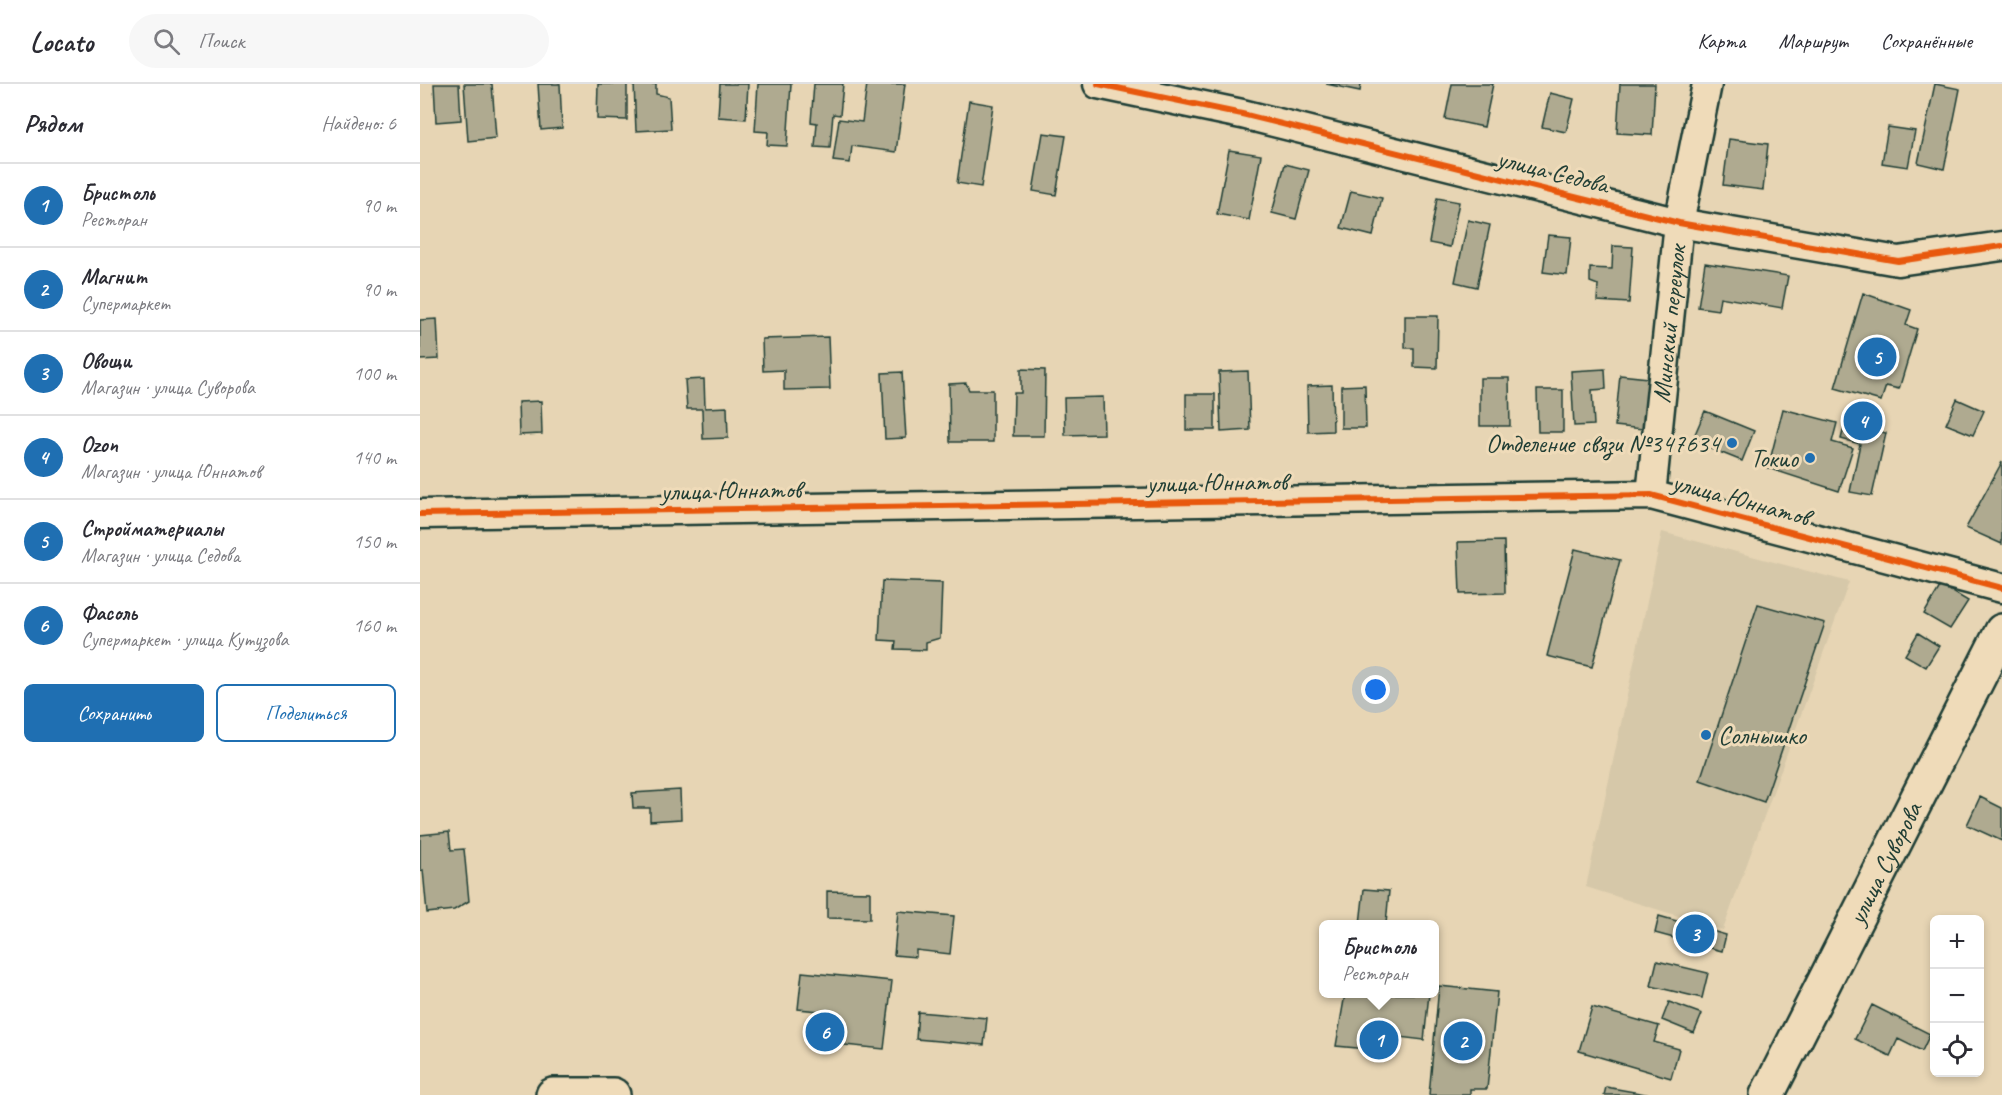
<!DOCTYPE html>
<html lang="ru">
<head>
<meta charset="utf-8">
<style>
	:root { --surface:#fff; --page:#f7f7f7; --text:#2b2b33; --muted:#7c7c81; --line:#e1e1e2; --accent:#1f6fb2 }
	body { margin:0; font-family:Caveat,sans-serif; background:var(--page); color:var(--text) }
	.controls { position:absolute; right:18px; bottom:18px; display:grid; overflow:hidden; border-radius:9px; box-shadow:0 3px 9px #0003 }
	.controls button { width:54px; height:54px; display:grid; place-items:center; padding:0; border:0; border-bottom:2px solid var(--line); background:var(--surface); color:var(--text); font:30px sans-serif }
	.you { position:absolute; left:956px; top:606px; width:21px; height:21px; margin:-15px; border:4px solid #fff; border-radius:50%; background:#1a73e8; box-shadow:0 0 0 9px #1a73e833 }
	.badge { display:grid; place-items:center; width:39px; height:39px; border-radius:50%; background:var(--accent); color:#fff; font-size:20px; font-weight:700 }
	.pin { position:absolute; translate:-50% -50%; border:3px solid #fff; box-shadow:0 2px 6px #0006 }
	.popup { position:absolute; left:899px; top:836px; width:120px; height:78px; box-sizing:border-box; display:grid; place-content:center; border-radius:9px; background:var(--surface); filter:drop-shadow(0 2px 4px #0005); font-size:20px; white-space:nowrap; color:var(--muted) }
	.popup b { font-size:22px; color:var(--text) }
	.popup::after { content:''; position:absolute; left:50%; top:100%; margin-left:-12px; border:12px solid transparent; border-top-color:var(--surface) }
	.list { margin:0; padding:0; list-style:none }
	h2 { display:flex; justify-content:space-between; align-items:center; height:78px; margin:0; padding:0 24px; font-size:26px }
	h2 small { font-size:20px; font-weight:400; color:var(--muted) }
	.list li { display:grid; grid-template-columns:39px 1fr auto; gap:18px; align-items:center; box-sizing:border-box; height:84px; padding:0 24px; border-top:2px solid var(--line) }
	.list b { display:block; font-size:22px; white-space:nowrap }
	.list p { margin:0; font-size:20px; white-space:nowrap; color:var(--muted) }
	.list em { font-size:20px; font-style:normal; color:var(--muted) }
	.actions { display:flex; gap:12px; padding:18px 24px }
	.actions a { flex:1; padding:14px 0; border:2px solid var(--accent); border-radius:9px; text-align:center; font-size:21px; color:var(--accent) }
	.actions .main { background:var(--accent); color:#fff }
	.icon { flex:none; width:33px; height:33px; fill:none; stroke:currentColor; stroke-width:2; stroke-linecap:round; stroke-linejoin:round }
	.map { position:relative; flex:none; width:1582px; height:1011px; overflow:hidden }
	header { display:flex; align-items:center; gap:36px; box-sizing:border-box; height:84px; padding:0 30px; background:var(--surface); border-bottom:2px solid var(--line) }
	header strong { font-size:28px }
	nav { display:flex; gap:33px; margin-inline-start:auto; font-size:21px }
	.search { width:420px; height:54px; background:var(--page); display:flex; align-items:center; gap:15px; box-sizing:border-box; padding:0 21px; border-radius:33px; color:var(--muted); font-size:22px }
	main { display:flex }
	aside { flex:1; background:var(--surface) }
	.map>svg:first-child { display:block }
	.built { fill:#d6c8a9 }
	.building { fill:#afaa90; stroke:#1f3d34; stroke-width:1.5 }
	.lines { fill:none; stroke-linecap:round; stroke-linejoin:round }
	.street-casing { stroke:#1f3d34; stroke-width:33 }
	.secondary-casing { stroke:#1f3d34; stroke-width:38 }
	.street { stroke:#efdbb9; stroke-width:28 }
	.secondary { stroke:#efdbb9; stroke-width:33 }
	.cycleway-casing { stroke:#efdbb9; stroke-width:10 }
	.cycleway { stroke:#e8590c; stroke-width:6 }
	.poi-dot { fill:#1f6fb2; stroke:#efdbb9; stroke-width:2 }
	.labels { text-anchor:middle; stroke-width:6; stroke-linejoin:round; paint-order:stroke }
	.street-label { font-size:26px; fill:#1f3d34; stroke:#efdbb9 }
	.poi-label { font-size:26px; fill:#1f3d34; stroke:#efdbb9; text-anchor:end }
</style>
</head>
<body>
<header>
<strong>Locato</strong>
<div class="search"><svg class="icon" aria-label="search" viewBox="0 0 24 24"><circle cx="10" cy="10" r="6"/><path d="M15 15l6 6"/></svg>Поиск</div>
<nav><a>Карта</a><a>Маршрут</a><a>Сохранённые</a></nav>
</header>
<main>
<aside>
<h2>Рядом<small>Найдено: 6</small></h2>
<ul class="list">
<li><span class="badge">1</span><div><b>Бристоль</b><p>Ресторан</p></div><em>90 m</em></li>
<li><span class="badge">2</span><div><b>Магнит</b><p>Супермаркет</p></div><em>90 m</em></li>
<li><span class="badge">3</span><div><b>Овощи</b><p>Магазин · улица Суворова</p></div><em>100 m</em></li>
<li><span class="badge">4</span><div><b>Ozon</b><p>Магазин · улица Юннатов</p></div><em>140 m</em></li>
<li><span class="badge">5</span><div><b>Стройматериалы</b><p>Магазин · улица Седова</p></div><em>150 m</em></li>
<li><span class="badge">6</span><div><b>Фасоль</b><p>Супермаркет · улица Кутузова</p></div><em>160 m</em></li>
</ul>
<div class="actions"><a class="main">Сохранить</a><a>Поделиться</a></div>
</aside>
<div class="map">
<svg width="1582" height="1011" viewBox="0 0 1582 1011">
	<rect width="100%" height="100%" fill="#e7d5b4"/>
	<filter id="ink" filterUnits="userSpaceOnUse"><feTurbulence type="fractalNoise" baseFrequency=".0167" numOctaves="2"/><feDisplacementMap in="SourceGraphic" scale="12" xChannelSelector="R" yChannelSelector="G"/><feConvolveMatrix kernelMatrix="1 2 1 2 8 2 1 2 1" color-interpolation-filters="sRGB"/></filter>
	<g filter="url(#ink)">
		<path class="built" d="M1242,448L1429,498L1303,846L1166,803Z"/>
		<path class="building" d="M14,0H39L41,36L16,38Z
			M44,0H72L76,54L48,57Z
			M118,0H140L142,44L121,46Z
			M178,0H207V36L177,35Z
			M214,0H236V10L249,13L251,45L216,47Z
			M300,0H328L326,35L298,33Z
			M338,0H371L367,62L347,61L348,48L335,47Z
			M394,0H423L420,31L413,30L410,64L395,63L397,39L391,38Z
			M447,0H485L476,68L432,62L430,79L413,77L419,35L442,38Z
			M906,0H941L940,7Z
			M1032,0H1073L1064,43L1025,35Z
			M1200,0H1235L1232,51L1197,49Z
			M1515,0L1540,5L1524,85L1498,79Z
			M1130,9L1154,15L1146,48L1122,43Z
			M549,17L573,21L561,103L537,99Z
			M1468,43L1495,47L1488,83L1462,79Z
			M623,49L646,52L636,111L613,107Z
			M1309,55L1348,60L1343,106L1303,101Z
			M809,66L841,71L829,136L797,130Z
			M865,80L889,86L876,135L852,129Z
			M931,107L962,114L953,152L921,144Z
			M1017,114L1039,118L1030,163L1009,159Z
			M1048,136L1070,141L1057,203L1035,198Z
			M1128,151L1151,153L1147,191L1123,188Z
			M1193,162L1213,163L1209,219L1177,217L1178,201L1170,198V184L1192,185Z
			M1285,179L1368,192L1362,224L1300,213L1298,226L1278,223Z
			M1443,209L1491,226L1486,241L1497,245L1479,305L1466,302L1461,317L1415,304Z
			M985,232H1018L1017,284L994,283V264H985Z
			M17,235L19,275L0,276V236Z
			M408,253L410,305L364,306V286L343,287L342,255Z
			M601,285L625,286L624,352H593L594,309H601Z
			M1185,285L1186,305L1172,306L1174,341L1154,342L1151,287Z
			M828,287L830,346L801,348L799,288Z
			M482,288L486,354L465,355L462,289Z
			M1200,291L1228,294L1223,345L1195,342Z
			M1060,294H1089L1090,342H1060Z
			M284,295L285,324L307,323L308,354L283,355L282,325H267L265,296Z
			M546,299L549,306H573V358H530L529,300Z
			M912,301L913,347L888,348L887,302Z
			M945,301L946,344H921V302Z
			M1117,306H1143V348H1118Z
			M766,310H795V346H766Z
			M683,313L684,350L645,351L644,314Z
			M1537,315L1564,327L1553,351L1526,340Z
			M121,317L122,350L99,351L98,318Z
			M1363,325L1417,339L1412,358L1433,364L1419,407L1348,384Z
			M1285,327L1334,347L1322,377L1272,357Z
			M1425,340L1466,349L1452,412L1430,408L1440,360L1421,355Z
			M1582,378V460L1546,444Z
			M1084,457L1085,509L1040,510L1038,458Z
			M1155,465L1200,476L1172,583L1127,572Z
			M462,497L522,499L520,554L506,558V566L475,565L476,557L459,556Z
			M1521,501L1548,517L1530,545L1504,530Z
			M1338,520L1405,539L1344,718L1280,696Z
			M1498,549L1519,562L1506,583L1485,571Z
			M260,706L261,735L230,737V724H213L212,709Z
			M1560,713L1582,724V757L1547,741Z
			M29,748L31,766L44,765L49,817L34,826L7,829L3,786L0,787V751Z
			M944,805L969,807L966,840H940Z
			M407,807L450,808V835L407,834Z
			M478,827L534,832L530,870L496,866V873L474,871Z
			M1239,832L1306,851L1302,867L1235,849Z
			M1237,877L1288,889L1282,914L1231,902Z
			M382,888L472,897L464,965L395,958L399,927L378,925Z
			M1019,902L1077,908L1067,1005H1050V1011H1009Z
			M925,910H1009L1004,956L971,952L969,967L916,962Z
			M1249,918L1282,930L1274,949L1242,936Z
			M1452,921L1510,950L1502,967L1478,955L1470,972L1435,955Z
			M1172,923L1239,942L1234,958L1259,965L1251,994L1159,967Z
			M498,928L567,934L564,961L496,955Z
			M1186,1003L1231,1011H1184Z"/>
		<g class="lines">
			<g class="street-casing">
				<g id="street">
					<path d="M678,0L822,30L1259,139L1478,177L1582,162"/>
					<path id="s1" d="M1231,411L1259,139L1287,0"/>
					<path d="M0,430L1231,411L1582,504"/>
				</g>
			</g>
			<g class="secondary-casing">
				<g id="secondary">
					<path d="M133,1011H193"/>
					<path id="s2" d="M1347,1011L1582,547"/>
				</g>
			</g>
			<use href="#street" class="street"/>
			<use href="#secondary" class="secondary"/>
			<g class="cycleway-casing">
				<path id="cycleway" d="M678,0L822,30L1259,139L1478,177L1582,162
					M0,430L1231,411L1582,504"/>
			</g>
			<use href="#cycleway" class="cycleway"/>
		</g>
	</g>
	<g class="poi-dot">
		<circle cx="1312" cy="359" r="6"/>
		<circle cx="1390" cy="374" r="6"/>
		<circle cx="1286" cy="651" r="6"/>
	</g>
	<g class="labels">
		<g class="street-label">
			<text transform="translate(1133 87) rotate(14)" y="9">улица Седова</text>
			<text dy="9" stroke="none"><textPath href="#s1" startOffset="172">Минский переулок</textPath></text>
			<text transform="translate(797 398) rotate(-1)" y="9">улица Юннатов</text>
			<text transform="translate(311 406) rotate(-1)" y="9">улица Юннатов</text>
			<text transform="translate(1321 415) rotate(15)" y="9">улица Юннатов</text>
			<text dy="9" stroke="none"><textPath href="#s2" startOffset="260">улица Суворова</textPath></text>
		</g>
		<g class="poi-label">
			<text x="1300" y="368">Отделение связи №347634</text>
			<text x="1378" y="383">Токио</text>
			<text x="1298" y="660" text-anchor="start">Солнышко</text>
		</g>
	</g>
</svg>
<div class="controls">
<button>+</button>
<button>−</button>
<button><svg class="icon" aria-label="locate" viewBox="0 0 24 24"><circle cx="12" cy="12" r="6"/><path d="M12 2v4M12 18v4M2 12h4M18 12h4"/></svg></button>
</div>
<div class="you"></div>
<div class="pin badge" style="left:959px;top:956px">1</div>
<div class="popup"><b>Бристоль</b>Ресторан</div>
<div class="pin badge" style="left:1043px;top:957px">2</div>
<div class="pin badge" style="left:1275px;top:850px">3</div>
<div class="pin badge" style="left:1443px;top:337px">4</div>
<div class="pin badge" style="left:1457px;top:273px">5</div>
<div class="pin badge" style="left:405px;top:948px">6</div>
</div>
</main>
</body>
</html>
